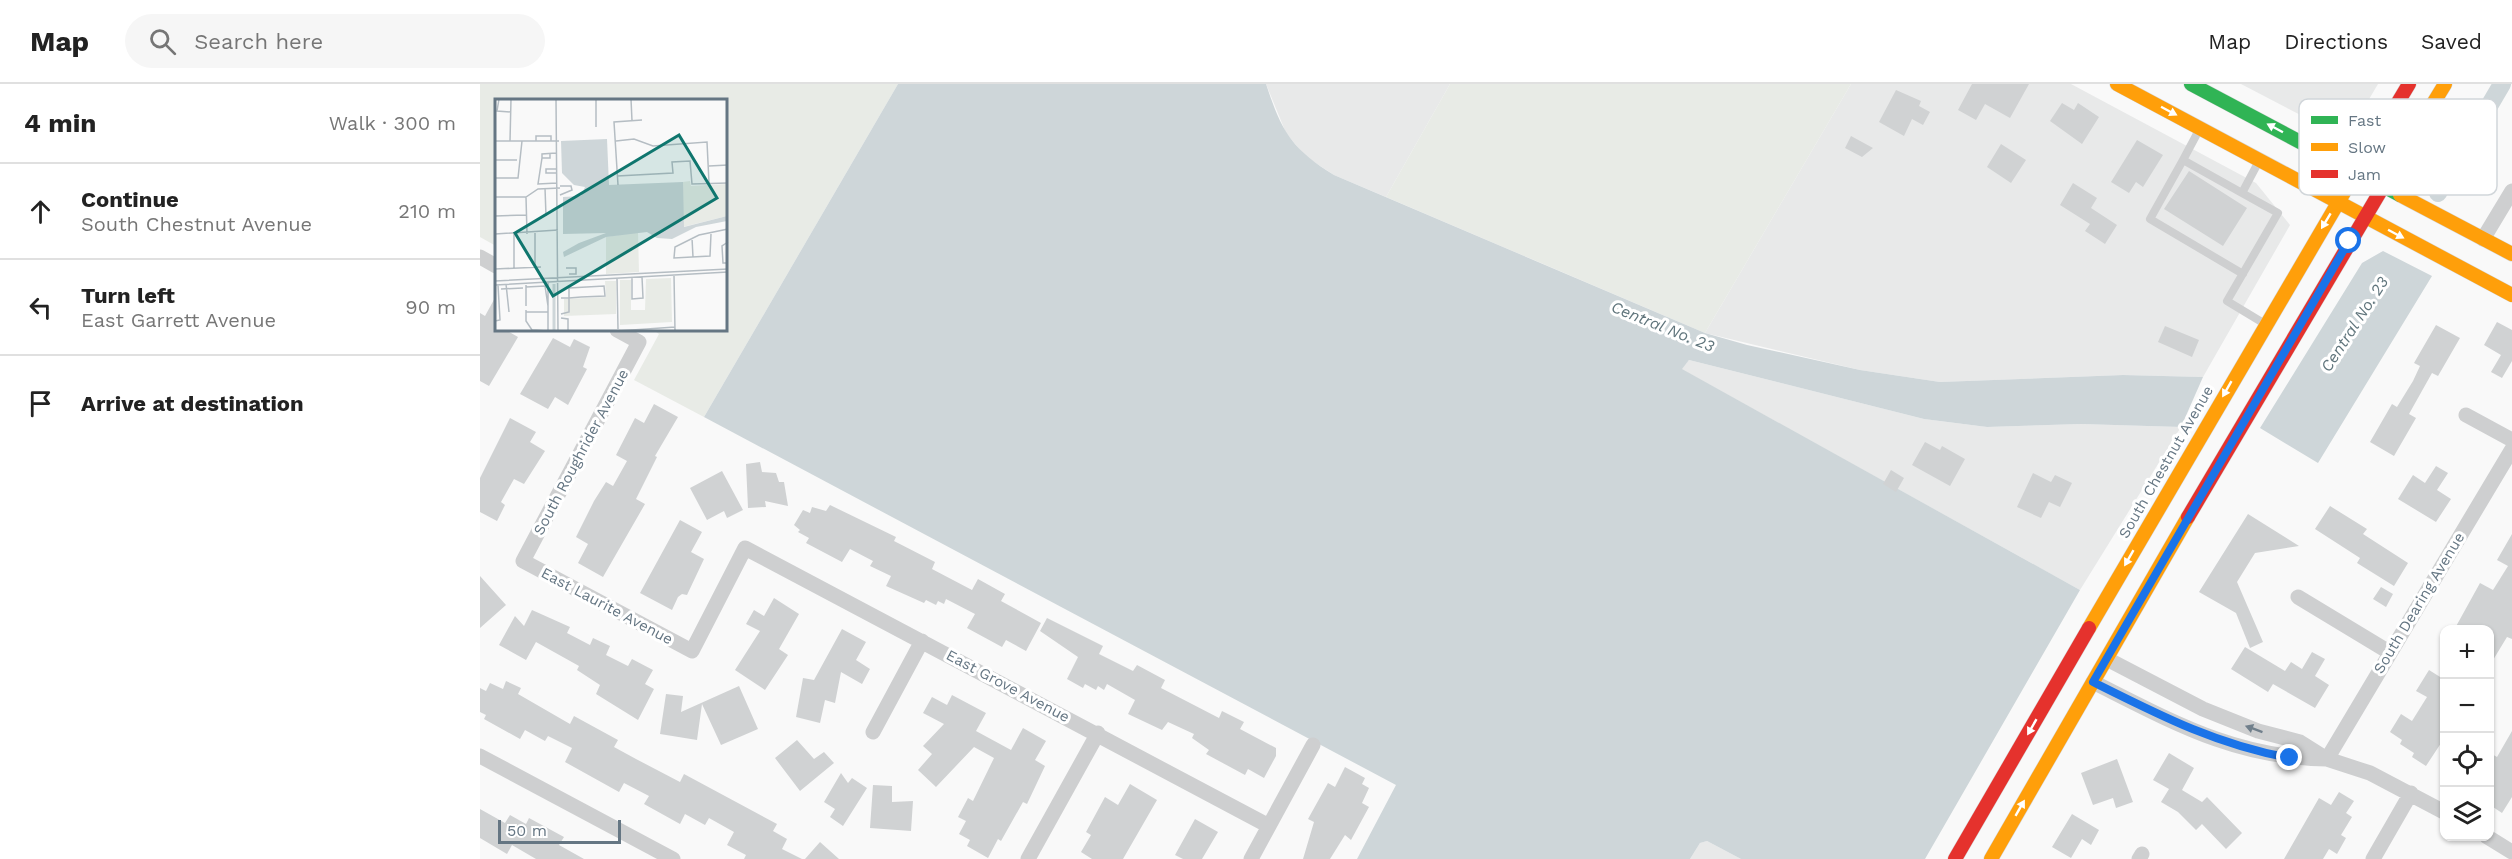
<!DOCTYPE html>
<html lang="en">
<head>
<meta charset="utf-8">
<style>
	:root { --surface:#fff; --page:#f6f6f6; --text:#222; --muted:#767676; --line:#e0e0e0 }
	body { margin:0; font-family:"Work Sans",sans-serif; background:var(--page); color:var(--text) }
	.controls { position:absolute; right:18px; bottom:18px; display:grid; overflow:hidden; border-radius:12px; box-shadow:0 2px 4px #0004 }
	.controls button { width:54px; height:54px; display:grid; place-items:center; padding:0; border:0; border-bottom:2px solid var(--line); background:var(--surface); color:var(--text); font:30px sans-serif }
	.scale { position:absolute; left:18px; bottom:15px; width:123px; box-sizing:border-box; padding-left:6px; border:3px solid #657683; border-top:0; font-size:16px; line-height:21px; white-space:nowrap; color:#657683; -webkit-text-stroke:4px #fff; paint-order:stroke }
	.stop { position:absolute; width:18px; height:18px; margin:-14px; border:4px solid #1a73e8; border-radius:50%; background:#fff }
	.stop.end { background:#1a73e8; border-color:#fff; box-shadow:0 2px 6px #0008 }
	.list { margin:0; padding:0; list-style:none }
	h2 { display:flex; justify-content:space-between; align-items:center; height:78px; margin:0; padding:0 24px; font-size:26px }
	h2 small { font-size:20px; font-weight:400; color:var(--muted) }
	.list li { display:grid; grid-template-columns:39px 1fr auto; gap:18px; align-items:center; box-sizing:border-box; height:96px; padding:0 24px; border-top:2px solid var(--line) }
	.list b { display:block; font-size:22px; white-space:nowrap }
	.list p { margin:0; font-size:20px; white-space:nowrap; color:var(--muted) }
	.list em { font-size:20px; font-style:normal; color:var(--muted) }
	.icon { flex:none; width:33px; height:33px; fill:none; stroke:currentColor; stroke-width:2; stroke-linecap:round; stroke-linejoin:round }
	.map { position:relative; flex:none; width:2032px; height:775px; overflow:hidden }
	header { display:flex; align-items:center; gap:36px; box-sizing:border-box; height:84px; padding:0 30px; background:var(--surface); border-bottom:2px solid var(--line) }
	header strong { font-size:28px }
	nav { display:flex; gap:33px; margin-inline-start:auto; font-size:21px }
	.search { width:420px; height:54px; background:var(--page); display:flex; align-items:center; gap:15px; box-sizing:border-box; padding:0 21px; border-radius:33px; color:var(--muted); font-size:22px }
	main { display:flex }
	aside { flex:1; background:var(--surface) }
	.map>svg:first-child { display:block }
	.built { fill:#e8e9e9 }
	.green { fill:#e8ebe6 }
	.water { fill:#ced6d9 }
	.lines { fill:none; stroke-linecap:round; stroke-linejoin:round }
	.canal { stroke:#ced6d9; stroke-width:18 }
	.building { fill:#d0d2d3 }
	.fast-casing { stroke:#d5d6d7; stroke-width:15 }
	.slow-casing { stroke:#d5d6d7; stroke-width:15 }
	.jam-casing { stroke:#d5d6d7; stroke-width:15 }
	.lane { stroke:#cecfd0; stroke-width:8 }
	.street { stroke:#cecfd0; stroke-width:15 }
	.fast { stroke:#30b455; stroke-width:14 }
	.slow { stroke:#ff9f0a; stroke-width:14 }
	.jam { stroke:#e5322d; stroke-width:14 }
	.oneway { fill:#fff }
	.oneway2 { fill:#707f8b }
	.route { stroke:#1a73e8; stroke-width:8 }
	.labels { text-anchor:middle; stroke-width:6; stroke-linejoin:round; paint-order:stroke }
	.street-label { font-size:15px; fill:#657683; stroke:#fff }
	.water-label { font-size:16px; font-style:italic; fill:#60757c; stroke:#fff }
	.inset-river { fill:none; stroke:#ced6d9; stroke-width:3 }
	.inset-road { fill:none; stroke:#b5bdc3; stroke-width:1.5 }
	.view { fill:#0f766e; fill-opacity:0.15; stroke:#0f766e; stroke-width:3 }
	.inset-edge { fill:none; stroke:#657683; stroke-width:3 }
	.key { fill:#fff; stroke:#d1d6da; stroke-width:1.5 }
	.key-label { font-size:16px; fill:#657683 }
</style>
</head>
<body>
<header>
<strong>Map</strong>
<div class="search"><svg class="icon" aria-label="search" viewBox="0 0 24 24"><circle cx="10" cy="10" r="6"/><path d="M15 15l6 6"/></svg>Search here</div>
<nav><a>Map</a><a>Directions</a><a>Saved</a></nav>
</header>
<main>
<aside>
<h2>4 min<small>Walk · 300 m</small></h2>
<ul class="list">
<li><svg class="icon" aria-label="ahead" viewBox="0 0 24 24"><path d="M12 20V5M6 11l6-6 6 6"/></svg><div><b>Continue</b><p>South Chestnut Avenue</p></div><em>210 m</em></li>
<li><svg class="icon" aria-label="left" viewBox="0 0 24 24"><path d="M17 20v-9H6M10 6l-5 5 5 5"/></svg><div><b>Turn left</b><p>East Garrett Avenue</p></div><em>90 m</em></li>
<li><svg class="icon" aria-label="arrive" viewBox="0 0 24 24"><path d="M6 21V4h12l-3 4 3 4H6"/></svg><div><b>Arrive at destination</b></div></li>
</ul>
</aside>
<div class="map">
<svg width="2032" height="775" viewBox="0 0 2032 775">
	<rect width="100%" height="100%" fill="#f9f9f9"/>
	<path class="built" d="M786,0H970L906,113L854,91L825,72L806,49Z
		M1371,0H1591L1776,99L1810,141L1723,293L1643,291L1460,298L1380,286L1225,249Z
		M1761,0H1898L1872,44L1857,50Z
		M1209,276L1444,335L1507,343L1601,340L1701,343L1600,506L1201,285Z
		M1227,757L1261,775H1210L1220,759Z"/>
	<path class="green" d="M0,0H418L224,333L154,296L179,250L173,246H246V16H16V162L0,153Z
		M970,0H1371L1225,249L906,113Z"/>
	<path class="water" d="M418,0H786C802,48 811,64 854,91L1225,249L1267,261L1380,286L1460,298L1643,291L1723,293L1701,343L1601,340L1507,343L1444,335L1209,276L1202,285L1600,506L1445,775H1261L1227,757L1220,759L1210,775H877L916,701L224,333Z
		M1903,167L1952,192L1838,379L1780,344L1882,179Z"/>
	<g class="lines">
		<path class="canal" d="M1958,109L2022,0"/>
	</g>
	<path class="building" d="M1492,0H1549L1530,34L1505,20L1496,36L1478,26Z
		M1416,6L1441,17L1439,22L1450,28L1443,41L1432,35L1424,52L1399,38Z
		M1582,19L1594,26L1598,19L1619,33L1602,60L1570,37Z
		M1371,52L1393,64L1382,73L1365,64Z
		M1657,56L1683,71L1663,103L1656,98L1649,109L1631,98Z
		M1521,60L1546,76L1531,99L1507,83Z
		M1709,87L1767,124L1743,162L1684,125Z
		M1593,99L1617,114L1611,124L1637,141L1625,160L1605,147L1610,140L1580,121Z
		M16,212V246H26L38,253L9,302L0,297V229L5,232Z
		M2017,238L2032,246V277L2022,294L2011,288L2021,271L2004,261Z
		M1956,241L1980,254L1958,292L1952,289L1929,330L1936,334L1914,372L1890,358L1912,320L1917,323L1933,297L1940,282L1934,279Z
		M1685,242L1719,256L1712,273L1678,258Z
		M73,254L90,263L94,255L110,263L103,283L107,285L88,321L75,313L68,325L40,310Z
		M174,320L198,333L175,372L177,373L156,415L165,420L123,493L98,479L108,460L96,453L114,417L126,398L133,402L147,377L136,371L155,334L164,339Z
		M30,334L56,348L50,358L65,367L44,400L34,395L21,418L25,421L17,437L0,428V394Z
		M1445,358L1460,366L1462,362L1485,375L1470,402L1432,381Z
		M280,378L282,388L296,389L299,398H304L308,422L285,417L286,423L268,424L266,380Z
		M1956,382L1968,389L1957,406L1971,415L1956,438L1918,415L1933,391L1945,399Z
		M1411,386L1424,394L1416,408L1403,400Z
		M242,387L263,426L247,434L244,427L227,436L210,404Z
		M1553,389L1571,398L1575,391L1592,399L1580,423L1569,418L1561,434L1537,423Z
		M350,421L416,453L414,457L455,478L452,485L492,506L498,495L525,510L521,517L561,539L546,567L526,556L522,563L487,544L495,530L466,515L464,520L458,517L456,521L446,516L444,519L406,502L411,492L390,482L393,477L370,465L362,478L326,459L329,454L318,448L320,446L314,441L323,426L330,429L332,423L346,427Z
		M1850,422L1887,445L1883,450L1928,479L1914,502L1877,479L1880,474L1835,445Z
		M1768,430L1819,462L1775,469L1757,498L1783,558L1770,564L1756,529L1719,508Z
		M200,436L222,448L211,468L224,475L207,511L202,510L198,513L192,526L160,509Z
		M2032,450V555L2027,553L2010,581V546H1974L2000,499L2013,506L2028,482L2017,476Z
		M0,492L26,521L0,544Z
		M1901,503L1913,510L1906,523L1893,515Z
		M294,514L319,530L299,565L308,571L285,606L255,586L280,547L266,540L274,526L284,532Z
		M52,526L90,543L87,549L110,561L113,554L130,562L126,571L148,582L152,575L173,586L165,600L174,605L158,636L116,610L120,601L97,586L99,582L56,558L46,576L19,561L35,532L44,542Z
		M567,534L623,562L619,570L653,587L657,581L685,596L681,604L739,634L742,627L764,638L760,645L796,664V672L784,694L768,685L765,691L726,670L729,666L712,654L714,650L688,638L682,646L648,630L655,616L627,600L624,606L618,602L616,606L605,600L603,604L587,595L598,573L560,547Z
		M362,545L386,558L376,576L390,585L382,600L361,588L355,619L345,616L340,639L316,633L323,594L334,596Z
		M1765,563L1805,587L1811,578L1822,585L1832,568L1845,575L1835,592L1849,601L1835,624L1793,600L1788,608L1751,585Z
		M1949,586L1965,596V653L1946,682L1932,673L1934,669L1920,660L1922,656L1910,648L1921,630L1932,637L1947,613L1936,607Z
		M26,597L41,604L38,610L90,640L94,632L138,656L134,663L156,675L200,698L204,690L297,740L293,747L307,755L302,765L322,775H264L266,771L247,761L254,748L229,734L225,741L205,730L200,740L164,720L169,712L144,699L139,708L85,678L92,664L68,652L65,657L45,646L40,655L4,635L6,631L0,628V604L6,607L10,599L23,605Z
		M259,602L278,645L241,661L222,620L217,656L180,650L186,610L203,612L201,628Z
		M472,611L506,629L496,647L531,666L543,644L566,657L555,676L565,682L547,720L543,718L521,757L518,755L508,774L487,762L490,756L479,750L486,737L478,733L488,714L493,717L514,674L494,663L456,703L438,686L452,670L443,662L464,640L443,629L452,613L467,621Z
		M2032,647V713L2022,729L2010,721V669L2017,673Z
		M317,656L334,675L344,668L354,679L320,707L295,674Z
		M1689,669L1714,684L1702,706L1722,718L1727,713L1762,749L1746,765L1722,740L1716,746L1698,728L1681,718L1689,705L1673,696Z
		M1637,675L1653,718L1636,724L1633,714L1613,721L1601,689Z
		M865,683L885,694L882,700L889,704L882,719L889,723L871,756L865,751L850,775H823L834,738L828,735L848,699L855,703Z
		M361,689L368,699L372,694L387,704L363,742L350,733L355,725L344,718Z
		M650,700L677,716L643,775H612L601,768L611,751L606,748L625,713L638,721Z
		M393,701L412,702V718L433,717L431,747L390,744Z
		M1859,708L1874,717L1866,729L1872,733L1861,751L1866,754L1857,770L1849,765L1843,775H1804L1839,714L1851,721Z
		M0,725L25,739L30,731L46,740L49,734L84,753L79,761L104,775H56L32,761L27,770L0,754Z
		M1592,730L1619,746L1611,761L1602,755L1591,774L1572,763Z
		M715,735L738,748L722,775H703L695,771Z
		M340,758L359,775H325Z"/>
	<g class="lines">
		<g class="fast-casing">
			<path id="fast" d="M1711,0L1920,111"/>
		</g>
		<g class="slow-casing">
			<path id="slow" d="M1637,0L2032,211
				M1926,64L1965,0
				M1920,111L2032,170
				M1609,544L1869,100
				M1511,775L1708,433"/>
		</g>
		<g class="jam-casing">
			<path id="jam" d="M1869,100L1929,0
				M1708,433L1926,64
				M1475,775L1609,544"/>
		</g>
		<path class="lane" d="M1703,76L1719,46
			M1779,77L1762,109L1798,129L1747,217L1785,240
			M1762,109L1703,76L1670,135L1763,190"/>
		<path class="street" d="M2003,155L2032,107
			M0,173L16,182
			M137,246L159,258L43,477L212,567L265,464L789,742
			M1986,331L2032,356
			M1818,513L1909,568
			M1627,575L1723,625L1778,647L1820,658L1847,675L1890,689L1964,728
			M1613,598C1693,638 1755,674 1847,675
			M393,648L442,557
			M0,672L193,775
			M1847,675L2032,365
			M2006,752L2032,768
			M548,775L618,649
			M771,775L833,661
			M1659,775L1662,770
			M1893,775L1931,709"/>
		<use href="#fast" class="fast"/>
		<use href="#slow" class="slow"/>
		<use href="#jam" class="jam"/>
	</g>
	<defs><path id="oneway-solid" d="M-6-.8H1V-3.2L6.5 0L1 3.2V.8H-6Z" transform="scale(1.5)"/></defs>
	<g class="oneway">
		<use href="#oneway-solid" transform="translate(1689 27) rotate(28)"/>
		<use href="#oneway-solid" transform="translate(1795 44) rotate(-152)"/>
		<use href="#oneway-solid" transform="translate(1846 137) rotate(121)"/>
		<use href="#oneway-solid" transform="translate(1916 150) rotate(28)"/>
		<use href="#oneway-solid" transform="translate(1747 305) rotate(120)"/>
		<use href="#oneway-solid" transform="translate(1649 474) rotate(120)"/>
		<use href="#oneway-solid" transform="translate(1552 643) rotate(120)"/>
		<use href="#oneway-solid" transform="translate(1540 724) rotate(-60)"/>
	</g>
	<use class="oneway2" href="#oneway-solid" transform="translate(1774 645) rotate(-160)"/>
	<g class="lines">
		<path class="route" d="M1810,674C1737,661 1679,631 1613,598L1869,157"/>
	</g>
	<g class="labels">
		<g class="street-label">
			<text transform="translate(101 368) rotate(-62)" y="5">South Roughrider Avenue</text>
			<text transform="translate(1686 378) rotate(-60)" y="5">South Chestnut Avenue</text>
			<text transform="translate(1939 519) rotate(-59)" y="5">South Dearing Avenue</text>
			<text transform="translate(127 522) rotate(28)" y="5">East Laurite Avenue</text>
			<text transform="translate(528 602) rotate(28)" y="5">East Grove Avenue</text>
		</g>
		<g class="water-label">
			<text transform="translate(1874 240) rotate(-57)" y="6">Central No. 23</text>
			<text transform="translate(1183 242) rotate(22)" y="6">Central No. 23</text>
		</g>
	</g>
	<g transform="translate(15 15)">
		<rect width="232" height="232" fill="#f9f9f9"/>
		<path d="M195,82L196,87L232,85V117L188,128V83ZM143,133L144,173L111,175V138ZM176,179L177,223L125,226V181H136V211H150L151,180ZM110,182H121V215L69,217V200L111,198Z" fill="#e8ebe6"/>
		<path d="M112,40L114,86L188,83L189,128L232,117V122L201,128L177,140L162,139L152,133L111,138L69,158L68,153L84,144L111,134L68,135V98L86,97L90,88L79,86L67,74L66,42Z" fill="#ced6d9"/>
		<path class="inset-river" d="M59,185V232"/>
		<path class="inset-road" d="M4,0L2,12L16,13M61,0L63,232M101,0V28M136,0L137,22M0,42H64M15,42L16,0M41,42V37H56V42M121,42L139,40L158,47L212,43L214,84M55,55V59H47L43,85L62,84M47,59V55L61,54M0,61H22M214,67L233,66M62,74H51V70H62M122,77L178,74L177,63L195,62L197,85L233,84M0,79H23L27,42M123,86L119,23L147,21M65,87H76L77,91L65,96M50,89L51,117M0,98H31L43,90L65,89M31,98L32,135M0,117L31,116M40,134V168M0,135L63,131M216,135L215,157L179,159L180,148L204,136L233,130M197,139L198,158M233,143L227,147L228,164H233M19,169V135M71,169H81V175H74M0,170L46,168M179,176L180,232M122,179L123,230M137,179V200L148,199L147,178M0,182L233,170M11,185L14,213M0,186L233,173M31,186V207M31,188L50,187L53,207M6,190L28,189M31,211V222L37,231L52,232M31,213H53M66,215L74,213V189L109,187L110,197L86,198L74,199H66M66,219L73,220V232M0,222L5,221L3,186M53,232V183M123,232L180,228"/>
		<path class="view" d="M184,36L222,99L58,197L20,134Z"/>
		<rect width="232" height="232" class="inset-edge"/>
	</g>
	<rect x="1819" y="15" width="198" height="96" rx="9" class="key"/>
	<rect x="1831" y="32" width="27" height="8" fill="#30b455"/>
	<rect x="1831" y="59" width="27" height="8" fill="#ff9f0a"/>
	<rect x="1831" y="86" width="27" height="8" fill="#e5322d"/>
	<g class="key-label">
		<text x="1868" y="42">Fast</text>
		<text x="1868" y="69">Slow</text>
		<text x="1868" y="96">Jam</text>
	</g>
</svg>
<div class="controls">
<button>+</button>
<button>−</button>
<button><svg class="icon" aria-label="locate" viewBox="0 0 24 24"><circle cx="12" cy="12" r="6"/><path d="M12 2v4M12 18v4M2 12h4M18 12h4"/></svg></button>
<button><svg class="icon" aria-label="layers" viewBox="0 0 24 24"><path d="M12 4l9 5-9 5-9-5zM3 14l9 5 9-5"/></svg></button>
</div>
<div class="scale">50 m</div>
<div class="stop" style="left:1869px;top:157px"></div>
<div class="stop end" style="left:1810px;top:674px"></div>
</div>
</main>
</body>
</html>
